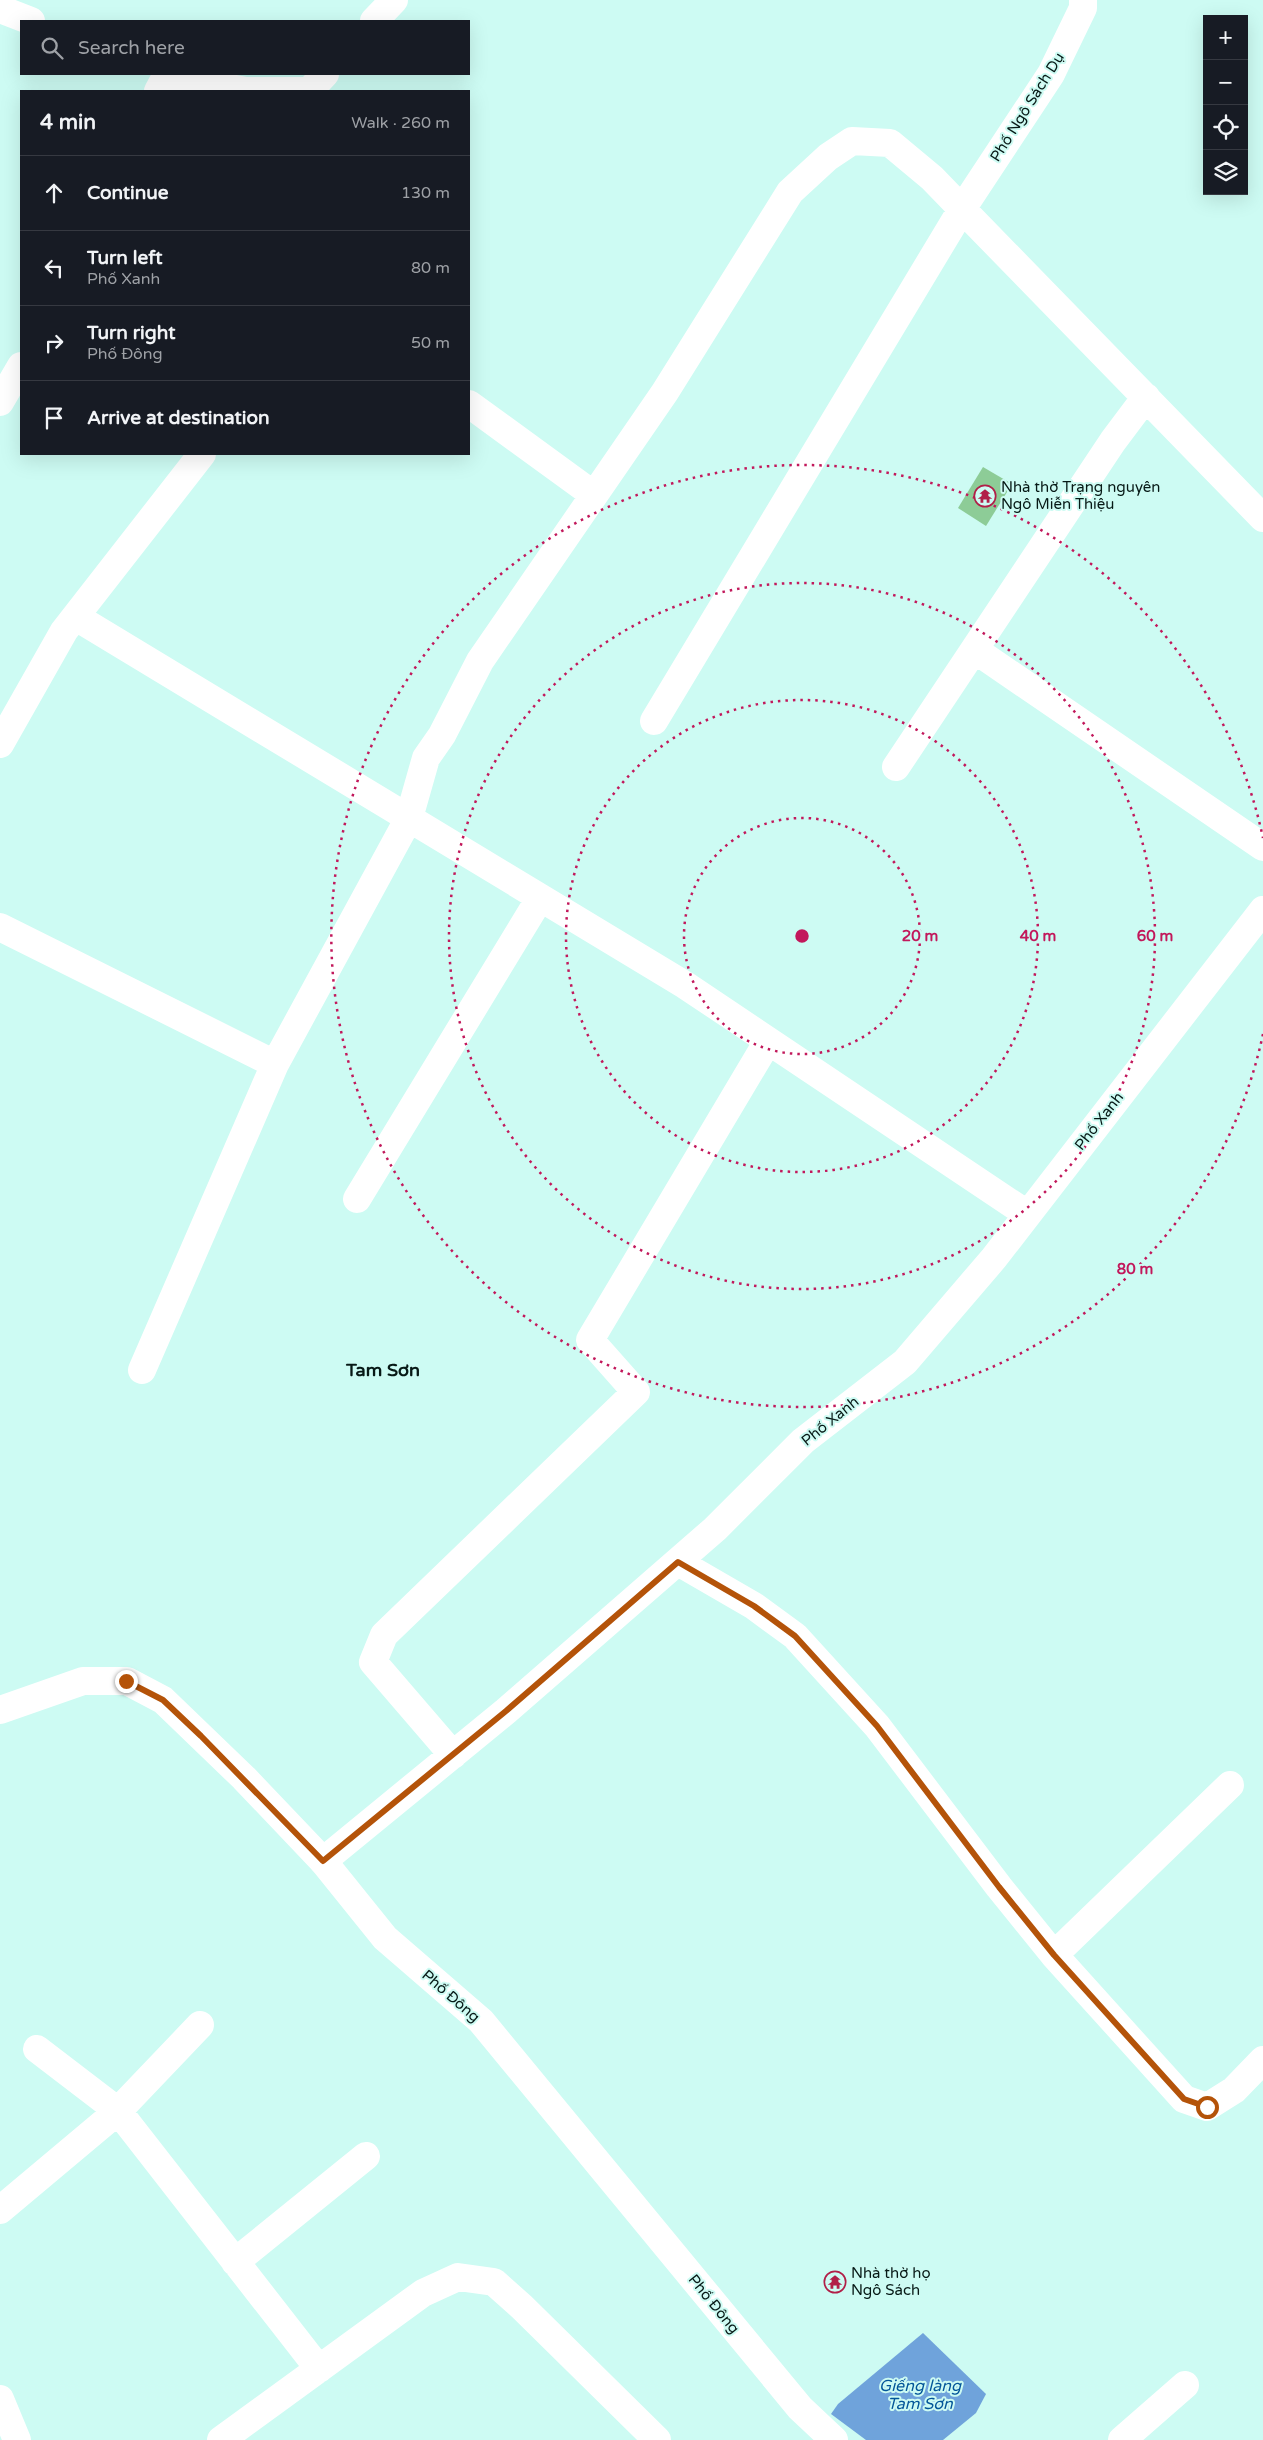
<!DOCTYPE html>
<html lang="en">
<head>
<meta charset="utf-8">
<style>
	:root { --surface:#171b24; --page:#242831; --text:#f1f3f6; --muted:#9ea1a6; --line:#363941 }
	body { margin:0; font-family:"Varela Round",sans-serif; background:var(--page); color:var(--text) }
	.controls { position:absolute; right:15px; top:15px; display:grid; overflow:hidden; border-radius:0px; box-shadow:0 5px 20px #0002 }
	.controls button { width:45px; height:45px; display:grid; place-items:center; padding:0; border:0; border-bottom:1px solid var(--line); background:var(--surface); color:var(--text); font:25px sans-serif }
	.stop { position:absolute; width:15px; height:15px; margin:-11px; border:4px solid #b45309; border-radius:50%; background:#fff }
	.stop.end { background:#b45309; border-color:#fff; box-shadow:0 1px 5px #0008 }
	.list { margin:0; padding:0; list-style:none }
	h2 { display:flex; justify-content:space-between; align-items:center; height:65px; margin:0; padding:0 20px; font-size:21px }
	h2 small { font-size:16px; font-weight:400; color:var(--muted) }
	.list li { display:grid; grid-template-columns:32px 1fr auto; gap:15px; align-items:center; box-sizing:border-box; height:75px; padding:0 20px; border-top:1px solid var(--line) }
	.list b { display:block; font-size:19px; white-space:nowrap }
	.list p { margin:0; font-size:16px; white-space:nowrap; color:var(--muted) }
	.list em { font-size:16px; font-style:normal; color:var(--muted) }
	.icon { flex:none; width:28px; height:28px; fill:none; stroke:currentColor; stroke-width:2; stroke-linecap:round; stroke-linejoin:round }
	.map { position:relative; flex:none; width:1263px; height:2440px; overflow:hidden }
	.search { position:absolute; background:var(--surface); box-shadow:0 5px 20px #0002; left:20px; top:20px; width:450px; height:55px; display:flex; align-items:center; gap:12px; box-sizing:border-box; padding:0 18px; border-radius:0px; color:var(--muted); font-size:19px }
	.panel { position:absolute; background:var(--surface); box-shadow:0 5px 20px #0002; left:20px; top:90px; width:450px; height:365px; border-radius:0px }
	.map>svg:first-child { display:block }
	.water { fill:#6fa3db }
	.building { fill:#8dcc97 }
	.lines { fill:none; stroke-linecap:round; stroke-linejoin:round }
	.minor { stroke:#fff; stroke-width:28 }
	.tertiary { stroke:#fff; stroke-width:28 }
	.route { stroke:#b45309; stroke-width:6 }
	.ring { fill:none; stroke:#c2185b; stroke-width:2.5; stroke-dasharray:2.5 5 }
	.labels { text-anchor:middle; stroke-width:4; stroke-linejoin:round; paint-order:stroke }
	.street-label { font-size:15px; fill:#071916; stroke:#cdfbf3 }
	.poi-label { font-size:15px; fill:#071916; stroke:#cdfbf3; text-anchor:start }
	.water-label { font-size:16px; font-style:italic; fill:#035699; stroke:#cdfbf3 }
	.quarter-label { font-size:18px; font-weight:bold; fill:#071916; stroke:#cdfbf3 }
	.centre { fill:#c2185b; stroke:#cdfbf3; stroke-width:2.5 }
	.ring-label { font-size:15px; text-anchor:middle; font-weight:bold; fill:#c2185b; stroke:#cdfbf3; stroke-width:4; stroke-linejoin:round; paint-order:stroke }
</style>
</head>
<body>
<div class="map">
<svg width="1263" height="2440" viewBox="0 0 1263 2440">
	<rect width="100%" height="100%" fill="#cdfbf3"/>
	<path class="water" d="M923,2333L986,2394L976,2413L943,2440H866L831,2414L838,2404Z"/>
	<path class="building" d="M983,467L1012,484L986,526L958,508Z"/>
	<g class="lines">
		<path class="minor" d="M0,9L31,21
			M374,21L394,0
			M158,91L166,76L246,91H309L325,74
			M0,402L21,366
			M469,404L594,495
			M76,617L685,985L1027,1214
			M975,650L1263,847
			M654,721L962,209L1051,74L1083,8V0
			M0,744L64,631L202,454
			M896,767L1113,441L1146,397
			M0,927L275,1064
			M357,1199L540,898
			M142,1370L275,1064L409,818L426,758L442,735L480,661L665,392L790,192L828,157L852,141L890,143L932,178L962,209L1263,518
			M678,1562L754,1606L795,1636L877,1726L999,1887L1054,1955L1184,2099L1207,2107L1234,2090L1263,2060
			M453,1755L373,1662L384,1635L636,1392L590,1340L768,1041
			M323,1861L506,1711L715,1529L803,1441L905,1362L994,1258L1263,910
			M1054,1955L1230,1785
			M37,2049L118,2111L319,2369
			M0,2210L118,2111L200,2025
			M235,2262L366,2156
			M0,2399L17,2440
			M221,2440L423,2293L458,2277L494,2282L522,2307L657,2440
			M1122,2440L1185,2385"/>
		<path class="tertiary" d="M0,1710L83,1681H127L163,1700L244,1778L323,1861L385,1938L481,2021L800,2408L834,2440"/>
	</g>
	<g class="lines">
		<path class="route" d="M126,1681L163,1700L201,1736L323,1861L506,1711L678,1562L754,1606L795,1636L877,1726L999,1887L1054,1955L1184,2099L1207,2107"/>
	</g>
	<g class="ring">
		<circle cx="802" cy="936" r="118"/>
		<circle cx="802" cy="936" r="236"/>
		<circle cx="802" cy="936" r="353"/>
		<path d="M1263 1034A471 471 0 1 1 1263 838"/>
	</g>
	<defs>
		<g id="temple-ring" transform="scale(1.125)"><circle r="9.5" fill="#cdfbf3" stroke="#b11f48" stroke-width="1.5"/><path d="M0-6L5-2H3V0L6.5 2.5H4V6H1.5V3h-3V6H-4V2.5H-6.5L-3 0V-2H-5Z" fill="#b11f48"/></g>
	</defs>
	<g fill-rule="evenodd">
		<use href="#temple-ring" x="985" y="496"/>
		<use href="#temple-ring" x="835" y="2282"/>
	</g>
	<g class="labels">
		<g class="street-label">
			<text transform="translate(1027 107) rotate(-58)" y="5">Phố Ngô Sách Dụ</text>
			<text transform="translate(1099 1121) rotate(-52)" y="5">Phố Xanh</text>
			<text transform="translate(830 1421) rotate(-39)" y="5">Phố Xanh</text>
			<text transform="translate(451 1996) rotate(41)" y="5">Phố Đông</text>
			<text transform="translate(714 2304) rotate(51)" y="5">Phố Đông</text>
		</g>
		<g class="poi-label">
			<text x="1001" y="492">Nhà thờ Trạng nguyên<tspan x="1001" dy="17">Ngô Miễn Thiệu</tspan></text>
			<text x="851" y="2278">Nhà thờ họ<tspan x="851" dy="17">Ngô Sách</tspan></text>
		</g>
		<g class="water-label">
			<text x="920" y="2391">Giếng làng<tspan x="920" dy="18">Tam Sơn</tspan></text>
		</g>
		<g class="quarter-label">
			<text x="383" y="1376">Tam Sơn</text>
		</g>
	</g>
	<circle cx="802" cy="936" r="8" class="centre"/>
	<g class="ring-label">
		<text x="920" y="941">20 m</text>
		<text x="1038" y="941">40 m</text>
		<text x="1155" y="941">60 m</text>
		<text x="1135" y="1274">80 m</text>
	</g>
</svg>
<div class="controls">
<button>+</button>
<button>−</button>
<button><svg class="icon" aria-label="locate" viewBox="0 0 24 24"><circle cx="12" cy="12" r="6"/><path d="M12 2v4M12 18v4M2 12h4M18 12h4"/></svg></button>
<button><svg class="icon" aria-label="layers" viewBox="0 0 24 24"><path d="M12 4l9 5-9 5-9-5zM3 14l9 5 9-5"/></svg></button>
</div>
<div class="stop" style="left:1207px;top:2107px"></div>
<div class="stop end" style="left:126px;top:1681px"></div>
<div class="search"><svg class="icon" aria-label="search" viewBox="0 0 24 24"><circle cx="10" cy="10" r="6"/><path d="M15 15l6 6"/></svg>Search here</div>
<section class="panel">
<h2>4 min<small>Walk · 260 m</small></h2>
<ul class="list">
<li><svg class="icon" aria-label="ahead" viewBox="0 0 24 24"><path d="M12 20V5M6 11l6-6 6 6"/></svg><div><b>Continue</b></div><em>130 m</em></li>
<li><svg class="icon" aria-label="left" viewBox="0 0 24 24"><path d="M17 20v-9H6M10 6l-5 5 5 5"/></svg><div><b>Turn left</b><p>Phố Xanh</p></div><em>80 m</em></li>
<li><svg class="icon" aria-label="right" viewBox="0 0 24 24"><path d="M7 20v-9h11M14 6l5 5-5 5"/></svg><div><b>Turn right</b><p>Phố Đông</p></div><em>50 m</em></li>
<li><svg class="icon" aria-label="arrive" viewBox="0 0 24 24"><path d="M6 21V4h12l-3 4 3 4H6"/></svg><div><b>Arrive at destination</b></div></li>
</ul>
</section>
</div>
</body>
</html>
